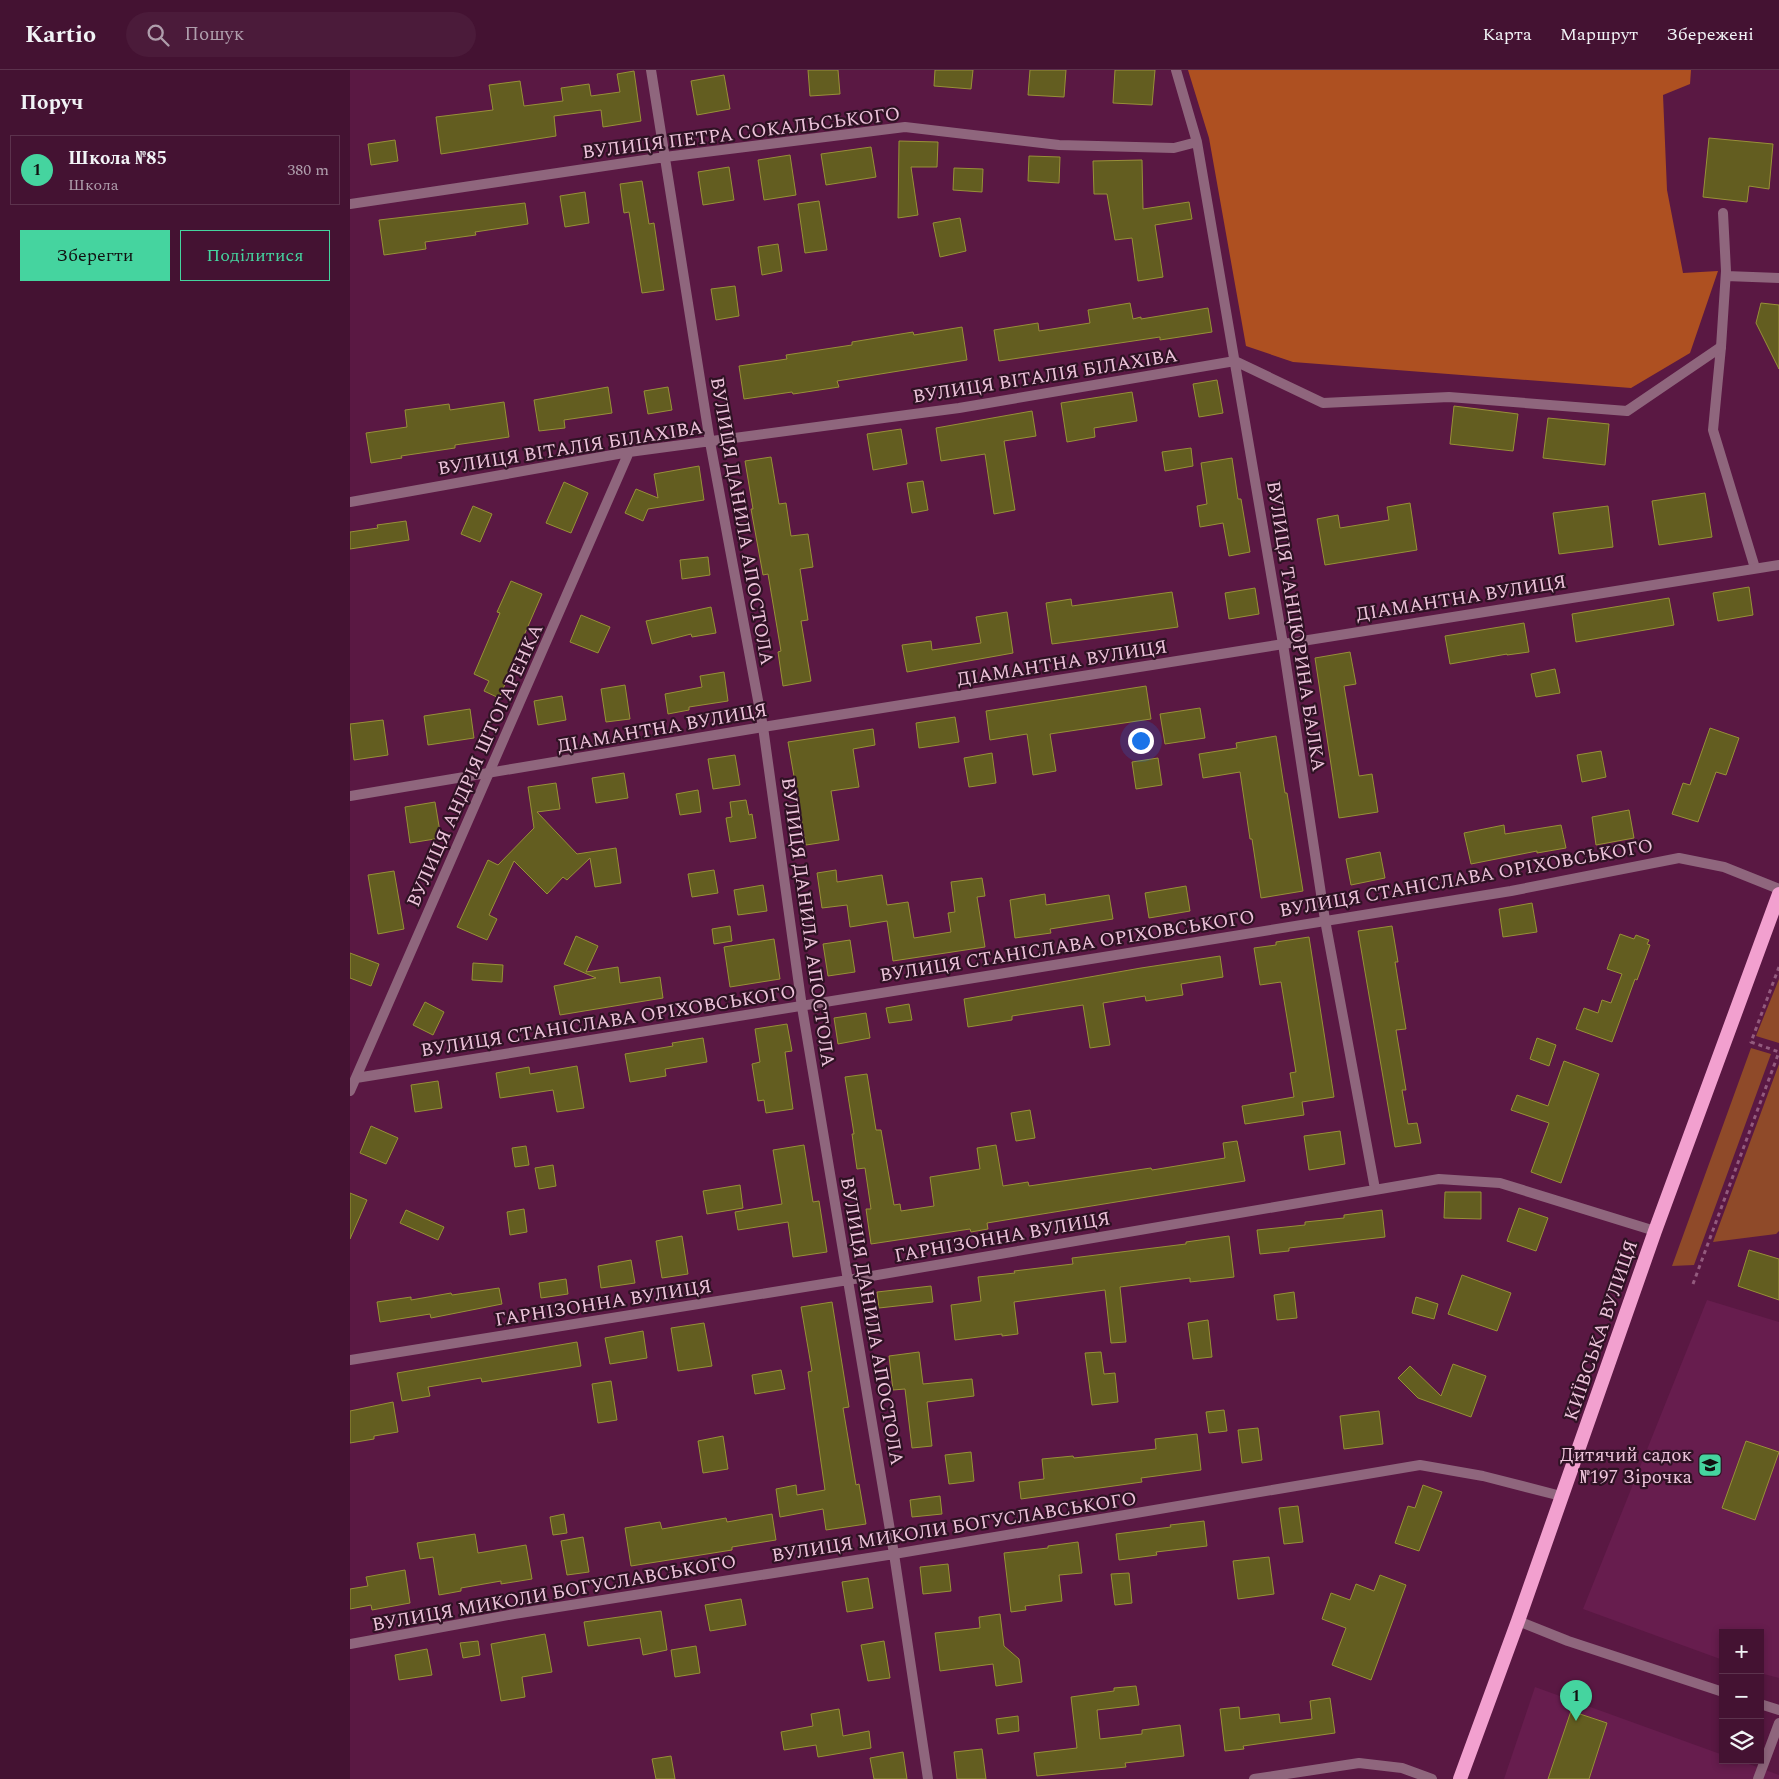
<!DOCTYPE html>
<html lang="uk">
<head>
<meta charset="utf-8">
<style>
	:root { --surface:#441232; --page:#4b1b3a; --text:#f1f3f6; --muted:#af9eac; --line:#5c324d; --accent:#45d49f }
	body { margin:0; font-family:Spectral,serif; background:var(--page); color:var(--text) }
	.controls { position:absolute; right:15px; bottom:15px; display:grid; overflow:hidden; border-radius:0px; box-shadow:0 2px 8px #0003 }
	.controls button { width:45px; height:45px; display:grid; place-items:center; padding:0; border:0; border-bottom:1px solid var(--line); background:var(--surface); color:var(--text); font:25px sans-serif }
	.you { position:absolute; left:790px; top:670px; width:18px; height:18px; margin:-12px; border:4px solid #fff; border-radius:50%; background:#1a73e8; box-shadow:0 0 0 8px #1a73e833 }
	.badge { display:grid; place-items:center; width:32px; height:32px; border-radius:50%; background:var(--accent); color:#111; font-size:16px; font-weight:700 }
	.pin { position:absolute; translate:-50% -41px; filter:drop-shadow(0 1px 2px #0008) }
	.pin::after { content:''; position:absolute; top:26px; width:18px; height:15px; background:inherit; clip-path:polygon(0 0,100% 0,50% 100%) }
	.list { margin:0; padding:0; list-style:none }
	h2 { display:flex; justify-content:space-between; align-items:center; height:65px; margin:0; padding:0 20px; font-size:21px }
	h2 small { font-size:16px; font-weight:400; color:var(--muted) }
	.list li { display:grid; grid-template-columns:32px 1fr auto; gap:15px; align-items:center; box-sizing:border-box; height:70px; margin:0 10px 10px; padding:0 10px; border:1px solid var(--line); border-radius:0px }
	.list b { display:block; font-size:19px; white-space:nowrap }
	.list p { margin:0; font-size:16px; white-space:nowrap; color:var(--muted) }
	.list em { font-size:16px; font-style:normal; color:var(--muted) }
	.actions { display:flex; gap:10px; padding:15px 20px }
	.actions a { flex:1; padding:11px 0; border:1px solid var(--accent); border-radius:0px; text-align:center; font-size:18px; color:var(--accent) }
	.actions .main { background:var(--accent); color:#111 }
	.icon { flex:none; width:28px; height:28px; fill:none; stroke:currentColor; stroke-width:2; stroke-linecap:round; stroke-linejoin:round }
	.map { position:relative; flex:none; width:1429px; height:1709px; overflow:hidden }
	header { display:flex; align-items:center; gap:30px; box-sizing:border-box; height:70px; padding:0 25px; background:var(--surface); border-bottom:1px solid var(--line) }
	header strong { font-size:24px }
	nav { display:flex; gap:28px; margin-inline-start:auto; font-size:18px }
	.search { width:350px; height:45px; background:var(--page); display:flex; align-items:center; gap:12px; box-sizing:border-box; padding:0 18px; border-radius:28px; color:var(--muted); font-size:19px }
	main { display:flex }
	aside { flex:1; background:var(--surface) }
	.map>svg:first-child { display:block }
	.built { fill:#671d4e }
	.green { fill:#8f4a29 }
	.forest { fill:#ae5021 }
	.building { fill:#635d20; stroke:#989038 }
	.lines { fill:none; stroke-linecap:round; stroke-linejoin:round }
	.path { stroke:#935b7e; stroke-width:3; stroke-dasharray:4 4; stroke-linecap:butt }
	.service { stroke:#8f667d; stroke-width:10 }
	.minor { stroke:#8f667d; stroke-width:10 }
	.tertiary { stroke:#8f667d; stroke-width:10 }
	.trunk { stroke:#f2a0cf; stroke-width:14 }
	.labels { text-anchor:middle; stroke-width:4.5; stroke-linejoin:round; paint-order:stroke }
	.street-label { font-size:19px; fill:#edc4db; stroke:#2f1224 }
	.poi-label { font-size:19px; fill:#edc4db; stroke:#2f1224; text-anchor:end }
</style>
</head>
<body>
<header>
<strong>Kartio</strong>
<div class="search"><svg class="icon" aria-label="search" viewBox="0 0 24 24"><circle cx="10" cy="10" r="6"/><path d="M15 15l6 6"/></svg>Пошук</div>
<nav><a>Карта</a><a>Маршрут</a><a>Збережені</a></nav>
</header>
<main>
<aside>
<h2>Поруч<small></small></h2>
<ul class="list">
<li><span class="badge">1</span><div><b>Школа №85</b><p>Школа</p></div><em>380 m</em></li>
</ul>
<div class="actions"><a class="main">Зберегти</a><a>Поділитися</a></div>
</aside>
<div class="map">
<svg width="1429" height="1709" viewBox="0 0 1429 1709">
	<rect width="100%" height="100%" fill="#5a1843"/>
	<path class="built" d="M1357,1230L1429,1252V1608L1410,1603V1563H1373V1590L1233,1539Z
		M1185,1617L1373,1685V1690H1388L1429,1705V1709H1154Z"/>
	<path class="green" d="M1429,909V973L1406,966Z
		M1401,978L1421,984L1344,1195L1322,1196Z
		M1429,994V1161L1426,1164L1363,1172Z"/>
	<path class="forest" d="M838,0H1341L1340,14L1313,25L1317,120L1333,203L1368,201L1340,283L1281,318L943,292L896,276L859,68Z"/>
	<path class="building" d="M458,0H488L490,24L460,26Z
		M585,0H623L621,19L584,16Z
		M680,0H716L714,27L678,25Z
		M765,0H805L802,35L763,33Z
		M284,1L291,51L253,57L251,40L204,46L206,66L91,84L86,47L143,40L139,15L170,11L174,36L213,31L211,18L239,14L241,26L270,22L267,4Z
		M374,5L380,39L347,45L341,11Z
		M1359,68L1423,74L1419,119L1399,116L1397,132L1353,127Z
		M45,70L48,91L21,95L18,74Z
		M549,71L588,72L587,97H561L568,145L548,148Z
		M521,77L526,107L476,115L471,84Z
		M440,85L446,125L414,130L408,90Z
		M679,86L710,87L709,113L678,111Z
		M792,90L793,139L839,132L842,149L805,155L813,207L788,211L782,168L765,170L757,124H744L743,91Z
		M379,97L384,130L353,135L348,102Z
		M604,98L633,99L632,122L603,120Z
		M292,111L299,154L304,153L314,220L292,223L279,142L274,143L270,114Z
		M235,122L239,153L215,157L210,126Z
		M469,131L477,180L455,183L448,134Z
		M175,133L178,154L125,162L126,165L75,172L76,179L34,185L29,150Z
		M610,148L616,181L590,187L583,153Z
		M428,174L432,201L412,205L408,177Z
		M385,216L389,246L366,250L361,219Z
		M780,233L783,249L791,247V249L858,238L862,262L810,270V267L649,291L644,260L688,253L689,261L740,253L738,240Z
		M1411,233L1429,235V299L1406,253Z
		M612,257L617,290L487,311L489,317L443,324L442,322L394,329L389,296L437,289L436,285L502,275V272L563,262L564,265Z
		M867,310L873,343L849,347L843,314Z
		M258,317L262,343L214,350L215,358L189,361L184,330Z
		M318,317L322,340L298,344L294,321Z
		M782,322L787,351L744,358L745,367L717,372L711,333Z
		M154,332L159,367L105,375V378L51,386L52,388L21,393L16,363L57,357L55,340L99,334L100,340Z
		M1104,336L1168,344L1163,381L1100,374Z
		M682,341L686,366L654,371L665,440L644,444L635,384L591,391L586,358Z
		M1198,348L1259,354L1255,395L1193,388Z
		M551,359L557,394L523,400L517,364Z
		M841,378L843,396L815,401L812,382Z
		M421,387L429,434L436,433L441,466L458,464L463,497L450,499L458,550L451,551L461,611L433,616L428,582L431,581L418,504L413,505L401,439H403L395,391Z
		M882,388L888,429H891L900,482L879,486L873,453L850,457L847,436L857,434L851,393Z
		M349,396L354,430L298,439L293,451L275,443L286,419L308,428L304,404Z
		M573,411L578,440L562,443L557,413Z
		M214,412L238,423L221,463L196,453Z
		M1355,423L1362,467L1309,475L1302,431Z
		M1060,433L1067,480L975,495L967,449L988,445L990,458L1039,450L1037,437Z
		M123,436L142,444L130,472L111,464Z
		M1258,436L1263,477L1209,484L1203,443Z
		M56,451L59,470L0,479V462L28,458L27,455Z
		M358,487L360,505L332,509L330,490Z
		M161,511L192,524L172,570L174,571L149,628L134,621L139,611L124,604L150,543L147,542Z
		M1399,517L1403,545L1368,551L1363,523Z
		M905,518L909,544L879,549L875,523Z
		M822,522L828,557L702,574L696,533L721,529L722,536Z
		M1319,528L1324,555L1226,572L1222,544Z
		M361,537L366,563L342,567L341,564L302,574L296,551Z
		M657,542L663,583L557,602L552,575L581,571L582,580L631,573L626,547Z
		M231,545L260,557L248,583L220,572Z
		M1174,553L1179,582L1157,585V584L1100,594L1095,566Z
		M1000,582L1006,614L994,616L1009,706L1022,704L1028,742L989,748L965,588Z
		M1205,599L1210,623L1186,627L1181,604Z
		M374,602L378,631L339,637V640L318,644L315,624L352,617L350,606Z
		M275,615L280,649L256,652L251,619Z
		M796,616L801,649L700,664L706,701L683,705L677,664L640,670L636,641Z
		M212,626L216,650L188,655L184,631Z
		M850,638L855,668L815,674L810,644Z
		M120,639L124,668L78,675L74,646Z
		M605,647L609,672L569,678L566,653Z
		M33,650L38,685L4,690L0,654Z
		M1360,658L1389,668L1376,705L1366,702L1348,752L1322,744L1333,713L1340,715Z
		M523,659L525,675L503,679L509,717L481,721L489,770L456,775L438,672Z
		M926,666L935,723H937L953,821L911,828L902,769H900L890,702L853,708L849,684L887,678L886,673Z
		M1251,681L1256,707L1232,712L1227,685Z
		M642,683L646,713L619,717L614,688Z
		M385,685L390,715L363,719L358,689Z
		M808,688L812,715L786,719L782,692Z
		M274,703L278,728L246,733L242,708Z
		M206,713L210,739L187,742L227,784L266,778L271,813L245,817L240,788L217,810L213,807L197,824L164,791L139,845L147,849L137,870L107,857L138,790L148,795L184,758L178,717Z
		M348,720L351,742L330,745L326,724Z
		M396,730L399,745L402,744L406,768L380,772L376,748L382,747L380,732Z
		M85,732L91,768L60,773L55,737Z
		M1279,740L1284,768L1246,775L1242,747Z
		M1154,755L1155,764L1211,755L1216,778L1187,783V781L1121,794L1114,763Z
		M1030,782L1035,808L1001,815L996,789Z
		M364,800L368,823L342,827L338,804Z
		M486,800L487,812L532,805L537,835L558,832L564,868L601,862L598,843L605,842L601,812L632,808L635,826L627,827L635,877L543,891L537,851L500,857L497,835L472,838L467,803Z
		M44,801L54,859L28,864L18,805Z
		M413,815L417,841L388,845L384,820Z
		M836,816L840,841L799,848L795,823Z
		M695,824L696,835L759,825L763,849L700,859L701,863L665,868L660,830Z
		M1182,833L1187,862L1153,867L1149,839Z
		M380,856L382,871L364,874L362,859Z
		M1042,856L1048,892H1045L1056,959L1046,960L1056,1020H1052L1058,1054L1067,1053L1071,1073L1045,1077L1008,861Z
		M1270,864L1284,869L1286,865L1299,870L1297,874L1300,875L1287,910L1285,909L1262,972L1226,959L1234,938L1248,943L1252,930L1261,933L1272,904L1257,899Z
		M226,866L248,876L236,902L268,897L270,913L310,907L313,928L210,945L204,916L246,908L214,894Z
		M959,867L984,1027L952,1032L954,1045L895,1054L892,1036L944,1027L940,1003L946,1002L931,912L910,915L904,878L926,875V872Z
		M424,869L430,909L380,917L374,877Z
		M500,870L505,902L478,906L473,874Z
		M0,883L29,894L21,916L0,908Z
		M870,886L873,907L831,914L833,925L796,931L795,926L753,933L760,975L740,978L733,935L662,946V950L618,957L614,929L791,898Z
		M123,893L153,895L152,912L122,910Z
		M75,932L94,942L83,965L63,955Z
		M559,934L562,950L539,953L536,938Z
		M516,943L520,968L488,974L484,948Z
		M437,954L442,981L435,982L443,1039L416,1043L414,1030L408,1031L402,994L410,992L405,959Z
		M353,968L357,992L315,999L316,1006L280,1012L275,984L323,976L322,973Z
		M1187,968L1206,975L1199,996L1180,989Z
		M1214,991L1249,1004L1211,1113L1181,1102L1199,1053L1161,1040L1167,1025L1198,1036Z
		M227,996L234,1038L207,1042L203,1020L150,1028L146,1003L179,997L180,1004Z
		M517,1004L526,1060H531L544,1135L550,1134L551,1141L584,1136L580,1107L630,1099L627,1078L646,1075L653,1116L678,1112L679,1116L801,1098L802,1100L875,1088L873,1073L887,1071L895,1111L637,1153L638,1159L621,1162L620,1159L521,1174L516,1139H521L515,1098L507,1099L502,1064H504L495,1007Z
		M88,1011L92,1038L65,1042L61,1015Z
		M680,1040L685,1068L666,1071L661,1043Z
		M21,1056L48,1068L36,1094L10,1083Z
		M990,1061L995,1094L959,1100L954,1066Z
		M454,1075L463,1132L469,1131L477,1182L443,1187L438,1152L388,1160L385,1142L432,1134L423,1080Z
		M176,1076L179,1095L165,1097L162,1078Z
		M203,1095L206,1116L189,1119L185,1098Z
		M390,1115L393,1138L357,1144L353,1121Z
		M1095,1122H1131V1149L1094,1148Z
		M0,1123L17,1130L0,1169Z
		M1169,1138L1198,1148L1186,1181L1157,1171Z
		M174,1139L177,1162L160,1165L157,1142Z
		M56,1140L94,1157L88,1170L50,1153Z
		M1032,1140L1035,1167L939,1178V1181L910,1184L907,1160L955,1155V1152L994,1148V1145Z
		M332,1166L338,1204L312,1208L306,1171Z
		M879,1166L884,1207L840,1212V1208L770,1217L776,1272L761,1273L755,1220L664,1232L668,1264L652,1266V1264L605,1270L601,1235L631,1231L628,1207L665,1203L664,1201L723,1194L722,1188L836,1174V1172Z
		M1399,1180L1429,1189V1230L1388,1216Z
		M281,1190L285,1213L251,1218L248,1196Z
		M1112,1205L1161,1223L1147,1261L1098,1244Z
		M216,1209L218,1224L191,1228L189,1213Z
		M581,1216L583,1232L529,1238L527,1222Z
		M149,1218L152,1234L81,1248L80,1244L30,1252L27,1232L61,1227V1230L101,1223L102,1225Z
		M944,1222L947,1248L927,1250L924,1225Z
		M1066,1227L1088,1234L1084,1249L1062,1243Z
		M482,1232L499,1337L493,1338L506,1415L509,1414L516,1454L476,1460L473,1439L430,1447L426,1419L446,1415L447,1425L475,1420L458,1302L462,1301L451,1237Z
		M858,1250L862,1287L843,1289L838,1253Z
		M354,1253L362,1296L328,1301L321,1258Z
		M293,1261L297,1288L260,1294L255,1268Z
		M227,1272L231,1296L132,1312L131,1308L78,1317L80,1326L52,1331L47,1303Z
		M569,1282L573,1314L622,1309L624,1326L577,1332L582,1376L562,1378L555,1319L543,1320L539,1286Z
		M751,1282L754,1304L765,1303L768,1332L742,1335L735,1283Z
		M1103,1294L1136,1306L1121,1347L1068,1328L1048,1308L1060,1296L1091,1326Z
		M431,1300L435,1319L405,1324L402,1305Z
		M261,1311L267,1350L248,1353L242,1314Z
		M43,1332L48,1362L24,1366V1369L0,1373V1341Z
		M874,1340L877,1361L859,1363L856,1342Z
		M1029,1341L1033,1374L994,1379L990,1346Z
		M908,1358L912,1390L892,1393L888,1360Z
		M847,1364L851,1400L791,1408L792,1412L671,1429L669,1412L694,1409L692,1389L723,1386L724,1388L806,1379L805,1369Z
		M373,1366L378,1399L353,1403L348,1371Z
		M1396,1371L1429,1382L1405,1450L1372,1438Z
		M621,1382L624,1411L599,1414L595,1385Z
		M1073,1415L1092,1422L1069,1481L1045,1473L1058,1436L1065,1438Z
		M590,1426L592,1444L562,1447L560,1430Z
		M948,1436L953,1472L934,1474L929,1438Z
		M214,1444L217,1463L203,1465L200,1447Z
		M422,1444L426,1470L382,1477V1480L281,1496L275,1458L310,1452L312,1459L376,1448L377,1452Z
		M854,1451L857,1476L806,1482L807,1485L769,1490L766,1464L821,1457L820,1455Z
		M125,1464L128,1483L176,1475L182,1509L151,1514V1511L111,1518V1521L89,1525L83,1487L70,1489L67,1473Z
		M233,1467L239,1502L217,1505L211,1471Z
		M728,1472L732,1503L709,1505L712,1531L675,1536L676,1540L661,1542L654,1483L698,1478V1476Z
		M919,1487L924,1524L888,1529L883,1491Z
		M598,1494L601,1521L573,1524L570,1497Z
		M55,1500L60,1533L22,1540L21,1535L0,1539V1519L18,1516L16,1507Z
		M779,1503L782,1533L765,1535L761,1504Z
		M1030,1505L1056,1515L1021,1610L982,1595L996,1558L972,1549L981,1523L1000,1530L1006,1514L1024,1521Z
		M518,1508L523,1538L497,1542L492,1512Z
		M391,1529L396,1555L360,1561L355,1535Z
		M311,1541L317,1580L293,1585L290,1568L238,1576L234,1552Z
		M650,1544L654,1576L669,1589L672,1612L646,1616L643,1594L590,1601L585,1563L630,1558L629,1547Z
		M195,1564L202,1602L172,1607L175,1627L151,1631L141,1574Z
		M128,1571L130,1585L113,1588L110,1573Z
		M534,1571L540,1608L518,1611L511,1575Z
		M346,1576L350,1603L325,1607L321,1580Z
		M77,1579L82,1605L49,1610L45,1585Z
		M786,1616L789,1635L747,1640L750,1669L792,1664V1660L830,1655L834,1686L775,1693L776,1697L687,1706L684,1683L727,1678L721,1627L764,1621V1618Z
		M980,1628L985,1663L893,1676L894,1679L875,1681L870,1639L889,1637L890,1649L929,1644L930,1653L962,1649L960,1631Z
		M489,1639L493,1666L519,1661L521,1678L468,1687L466,1675L434,1680L431,1662L463,1656L461,1644Z
		M1221,1641L1257,1653L1239,1709H1198Z
		M668,1646L669,1661L648,1664L646,1649Z
		M632,1679L636,1709H607L604,1682Z
		M553,1682L557,1709H524L520,1688Z
		M321,1686L325,1709H306L302,1689Z"/>
	<g class="lines">
		<path class="path" d="M1429,897L1401,972L1429,982
			M1343,1214L1429,982"/>
		<path class="service" d="M1373,143L1376,201L1371,277L1363,360L1405,498
			M1376,206L1429,208
			M1408,1709L1429,1653"/>
		<path class="minor" d="M301,0L360,372L413,657L452,937L544,1484L578,1709
			M826,0L847,72L933,574L975,850L1025,1119
			M0,134L315,87L555,57L709,75L824,78L847,72
			M0,432L279,382L609,338L885,291L973,333L1099,327L1277,341L1371,277
			M6,1008L1161,821L1329,788L1374,797L1429,819
			M0,1021L279,382
			M0,1290L498,1210L1089,1109L1150,1113L1305,1161
			M1168,1551L1218,1571L1373,1622
			M0,1574L164,1544L544,1484L1070,1395L1133,1406L1211,1426
			M1410,1634L1429,1640
			M904,1709L1009,1693L1052,1698L1082,1709"/>
		<path class="tertiary" d="M0,726L413,657L1429,495"/>
		<path class="trunk" d="M1110,1709L1168,1551L1305,1161L1429,824"/>
	</g>
	<defs>
		<g id="school-square" transform="scale(1.25)"><rect x="-9" y="-9" width="18" height="18" rx="4" fill="#45d49f" stroke="#2f1224"/><path d="M0-5L7-2L0 1L-7-2ZM-4 1L0 2.5L4 1V4Q0 6-4 4Z" fill="#111"/></g>
	</defs>
	<g fill-rule="evenodd">
		<use href="#school-square" x="1360" y="1395"/>
	</g>
	<g class="labels">
		<g class="street-label">
			<text transform="translate(391 62) rotate(-7)" y="7">ВУЛИЦЯ ПЕТРА СОКАЛЬСЬКОГО</text>
			<text transform="translate(695 305) rotate(-9)" y="7">ВУЛИЦЯ ВІТАЛІЯ БІЛАХІВА</text>
			<text transform="translate(220 377) rotate(-9)" y="7">ВУЛИЦЯ ВІТАЛІЯ БІЛАХІВА</text>
			<text transform="translate(393 451) rotate(80)" y="7">ВУЛИЦЯ ДАНИЛА АПОСТОЛА</text>
			<text transform="translate(1111 527) rotate(-9)" y="7">ДІАМАНТНА ВУЛИЦЯ</text>
			<text transform="translate(947 556) rotate(81)" y="7">ВУЛИЦЯ ТАНЦЮРИНА БАЛКА</text>
			<text transform="translate(712 592) rotate(-9)" y="7">ДІАМАНТНА ВУЛИЦЯ</text>
			<text transform="translate(312 657) rotate(-10)" y="7">ДІАМАНТНА ВУЛИЦЯ</text>
			<text transform="translate(124 695) rotate(-66)" y="7">ВУЛИЦЯ АНДРІЯ ШТОГАРЕНКА</text>
			<text transform="translate(1116 807) rotate(-10)" y="7">ВУЛИЦЯ СТАНІСЛАВА ОРІХОВСЬКОГО</text>
			<text transform="translate(459 852) rotate(82)" y="7">ВУЛИЦЯ ДАНИЛА АПОСТОЛА</text>
			<text transform="translate(717 875) rotate(-9)" y="7">ВУЛИЦЯ СТАНІСЛАВА ОРІХОВСЬКОГО</text>
			<text transform="translate(258 950) rotate(-9)" y="7">ВУЛИЦЯ СТАНІСЛАВА ОРІХОВСЬКОГО</text>
			<text transform="translate(652 1166) rotate(-10)" y="7">ГАРНІЗОННА ВУЛИЦЯ</text>
			<text transform="translate(253 1232) rotate(-9)" y="7">ГАРНІЗОННА ВУЛИЦЯ</text>
			<text transform="translate(523 1251) rotate(80)" y="7">ВУЛИЦЯ ДАНИЛА АПОСТОЛА</text>
			<text transform="translate(1250 1260) rotate(-71)" y="7">КИЇВСЬКА ВУЛИЦЯ</text>
			<text transform="translate(604 1456) rotate(-9)" y="7">ВУЛИЦЯ МИКОЛИ БОГУСЛАВСЬКОГО</text>
			<text transform="translate(204 1522) rotate(-10)" y="7">ВУЛИЦЯ МИКОЛИ БОГУСЛАВСЬКОГО</text>
		</g>
		<g class="poi-label">
			<text x="1342" y="1391">Дитячий садок<tspan x="1342" dy="22">№197 Зірочка</tspan></text>
		</g>
	</g>
</svg>
<div class="controls">
<button>+</button>
<button>−</button>
<button><svg class="icon" aria-label="layers" viewBox="0 0 24 24"><path d="M12 4l9 5-9 5-9-5zM3 14l9 5 9-5"/></svg></button>
</div>
<div class="you"></div>
<div class="pin badge" style="left:1226px;top:1651px">1</div>
</div>
</main>
</body>
</html>
